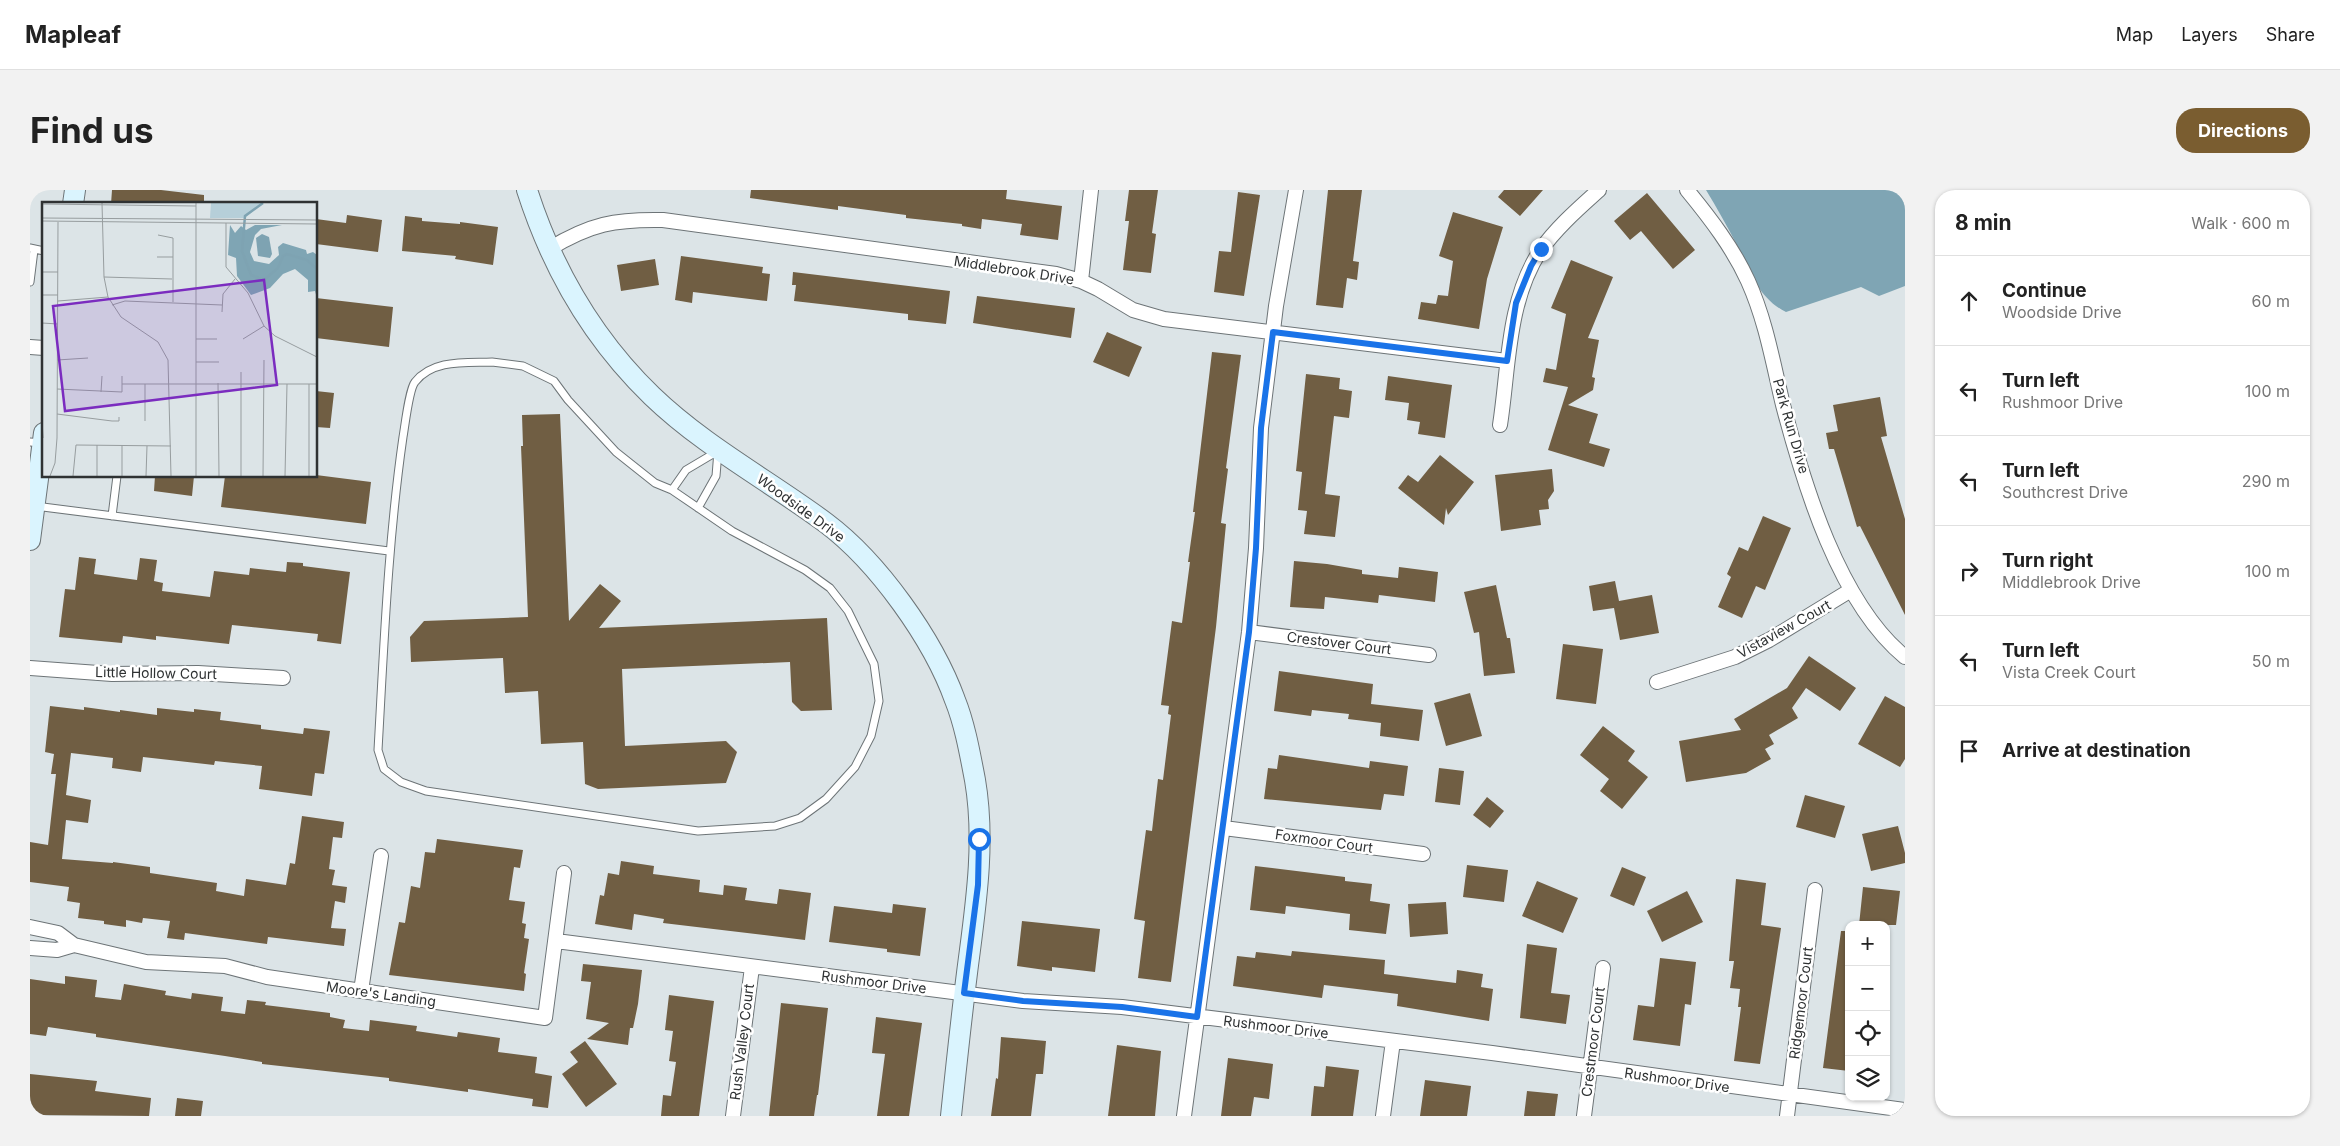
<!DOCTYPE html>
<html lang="en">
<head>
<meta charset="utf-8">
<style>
	:root { --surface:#fff; --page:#f2f2f2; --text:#222; --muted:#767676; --line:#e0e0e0; --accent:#7a5d30 }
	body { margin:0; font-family:Inter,sans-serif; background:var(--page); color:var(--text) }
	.controls { position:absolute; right:15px; bottom:15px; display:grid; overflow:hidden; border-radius:10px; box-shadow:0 1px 4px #0004 }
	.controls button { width:45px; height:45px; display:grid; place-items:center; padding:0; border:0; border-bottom:1px solid var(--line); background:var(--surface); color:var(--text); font:25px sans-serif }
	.stop { position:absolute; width:15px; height:15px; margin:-11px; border:4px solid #1a73e8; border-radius:50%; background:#fff }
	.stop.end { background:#1a73e8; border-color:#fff; box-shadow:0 1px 5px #0008 }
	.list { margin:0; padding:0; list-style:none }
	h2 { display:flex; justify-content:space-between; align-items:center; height:65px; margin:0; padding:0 20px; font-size:21px }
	h2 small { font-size:16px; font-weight:400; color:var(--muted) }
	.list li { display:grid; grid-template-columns:32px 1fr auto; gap:15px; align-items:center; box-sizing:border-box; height:90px; padding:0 20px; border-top:1px solid var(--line) }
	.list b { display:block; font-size:19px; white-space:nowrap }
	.list p { margin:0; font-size:16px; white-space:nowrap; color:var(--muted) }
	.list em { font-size:16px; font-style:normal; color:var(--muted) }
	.icon { flex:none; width:28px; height:28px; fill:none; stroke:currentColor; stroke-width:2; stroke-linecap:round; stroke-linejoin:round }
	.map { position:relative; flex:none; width:1875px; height:926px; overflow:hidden; border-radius:20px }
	header { display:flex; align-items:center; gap:30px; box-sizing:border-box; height:70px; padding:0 25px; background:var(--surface); border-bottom:1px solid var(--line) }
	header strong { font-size:24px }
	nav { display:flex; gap:28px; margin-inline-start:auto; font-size:18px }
	.intro { display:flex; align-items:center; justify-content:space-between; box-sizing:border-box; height:120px; padding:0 30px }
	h1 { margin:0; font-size:35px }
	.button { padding:12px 22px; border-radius:20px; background:var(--accent); color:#fff; font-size:18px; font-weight:700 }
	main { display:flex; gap:30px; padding:0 30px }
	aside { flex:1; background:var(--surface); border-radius:20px; box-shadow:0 1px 4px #0004 }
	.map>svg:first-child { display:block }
	.forest { fill:#7fa5b4 }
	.building { fill:#705e43 }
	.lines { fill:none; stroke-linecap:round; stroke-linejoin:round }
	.lane-casing { stroke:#6d7477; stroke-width:9 }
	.street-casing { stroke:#6d7477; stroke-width:16 }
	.secondary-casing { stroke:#6d7477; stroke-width:22 }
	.lane { stroke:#fff; stroke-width:7 }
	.street { stroke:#fff; stroke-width:14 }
	.secondary { stroke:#daf4fe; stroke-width:20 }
	.route { stroke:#1a73e8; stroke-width:6 }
	.labels { text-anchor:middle; stroke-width:5; stroke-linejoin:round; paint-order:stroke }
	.street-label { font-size:14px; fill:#2f3233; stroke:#fff }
	.inset-river { fill:none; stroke:#7ea3b2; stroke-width:2.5 }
	.inset-road { fill:none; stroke:#979d9f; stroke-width:1 }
	.view { fill:#7b2cbf; fill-opacity:0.15; stroke:#7b2cbf; stroke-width:2.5 }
	.inset-edge { fill:none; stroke:#2f3233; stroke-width:2.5 }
</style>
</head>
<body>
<header>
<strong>Mapleaf</strong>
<nav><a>Map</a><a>Layers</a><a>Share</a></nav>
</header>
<div class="intro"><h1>Find us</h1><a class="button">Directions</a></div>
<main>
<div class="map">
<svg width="1875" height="926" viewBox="0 0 1875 926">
	<rect width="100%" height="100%" fill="#dce4e7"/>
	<path class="forest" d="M1676,0H1875V96L1849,106L1831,97L1756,122C1729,109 1719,80 1707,55C1697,36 1687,18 1676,0Z"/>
	<path class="building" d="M82,0H131L174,5V14H81Z
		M721,0H977L976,9L1032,16L1028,50L990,45L992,34L952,29L951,39L932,36V34L876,28V25L808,16V20L720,8Z
		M1099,0H1128L1122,43L1126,44L1121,83L1093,80L1099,31H1095Z
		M1298,0H1332L1323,71L1329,72L1327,90L1317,88L1313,118L1286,115Z
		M1474,0H1513L1490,26L1468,7Z
		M1208,2L1230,5L1214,106L1184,102L1189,61L1201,62Z
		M1617,3L1665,60L1643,79L1611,41L1600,50L1584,31Z
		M1423,22L1473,37L1457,89L1449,139L1388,129L1391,112L1406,114L1408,105L1418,106L1423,71L1409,66Z
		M317,25L352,30L348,62L286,54V29L316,33Z
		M375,26L392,28V31L430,34V32L468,37L463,75L425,69L426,66L372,61Z
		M651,66L733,77L732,83L740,84L737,111L663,102L662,113L645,110Z
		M625,69L629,95L591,101L587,75Z
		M1541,70L1583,87L1558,148L1569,150L1562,187L1565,188L1563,200L1538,215L1568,224L1559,253L1580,259L1574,277L1518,260L1538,197L1513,192L1516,178L1526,180L1536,124L1521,118Z
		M763,82L920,101L916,134L878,130V124L764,111L766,95H762Z
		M947,106L1045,118L1041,148L943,133Z
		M286,108L363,117L359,157L286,148Z
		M1077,142L1112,157L1099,187L1063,172Z
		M1182,162L1211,165L1196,278L1198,279L1191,333L1196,334L1186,437L1141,792L1108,788L1115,731L1104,729L1116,640L1122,641L1128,589L1133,590L1141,525L1138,524L1139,516L1131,515L1142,431L1152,433L1160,372H1158L1165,322H1163Z
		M1276,184L1310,188L1309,199L1322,201L1319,228L1304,226L1295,304L1310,306L1305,347L1274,344L1277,321L1268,320L1272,282L1266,281Z
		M1358,186L1422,195L1415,248L1388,244L1390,232L1377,230L1379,213L1355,210Z
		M286,201L304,203L300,238L286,237Z
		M1850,207L1857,246L1851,247L1875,329V425L1830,336L1827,337L1804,259H1799L1796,243L1808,241L1803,215Z
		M530,224L539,431L570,394L591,411L569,438L797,428L802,520L771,521L762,512L760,472L592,479L595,556L696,551L707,562L696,593L568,599L555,594L553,552L511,554L508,501L475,503L473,468L381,472L380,447L394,431L498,427L491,256H493L492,225Z
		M1410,265L1444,292L1418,325L1416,318L1414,335L1368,298L1378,285L1388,292Z
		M1522,279L1524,301L1518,310L1519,319L1509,320L1511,335L1471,341L1465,285Z
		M286,285L341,292L336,334L191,317L195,286Z
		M125,286H164L162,306L124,301Z
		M1733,326L1761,338L1735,400L1726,396L1712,428L1688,417L1701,387L1697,384L1709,357L1718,361Z
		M49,367L66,369L64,384L107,390L110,368L127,370L124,391L133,393L132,401L180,407L184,381L219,385L220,378L256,382L257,372L273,373V376L320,382L311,454L287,451L288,444L202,435L199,454L126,446V450L93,446L92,453L29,447L35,399L45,400Z
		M1264,371L1297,374L1332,380V384L1368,388L1369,377L1408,382L1405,412L1349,405L1348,413L1295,407L1294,419L1260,417Z
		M1585,391L1589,411L1622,405L1629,443L1590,450L1584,418L1563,421L1559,396Z
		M1466,395L1477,448H1480L1485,483L1454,486L1449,442L1444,443L1434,402Z
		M1533,454L1573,459L1566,514L1526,509Z
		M1779,466L1826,498L1810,521L1776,498L1762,518L1768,528L1739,545L1744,554L1735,559L1741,569L1716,583L1656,592L1649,551L1711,540L1704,529L1757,498Z
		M1249,481L1343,494L1341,514L1393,520L1389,551L1350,546L1351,533L1318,529L1319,524L1282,520L1281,526L1244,521Z
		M1440,503L1452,546L1416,556L1404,513Z
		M1855,506L1875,517V569L1870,577L1828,554Z
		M20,516L54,520V517L90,522V520L127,525V518L164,522V519L191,522L190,530L231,535V539L273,544L274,538L300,541L294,584L285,583L282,606L229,599L232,576L185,571L184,575L113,567L111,582L82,578L83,568L41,563L36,605L61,610L58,633L36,630L32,669L83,673V672L120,677V683L187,693L186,701L214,706L216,689L256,695L260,673L265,674L272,626L314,632L312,648L303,647L299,679L305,680L302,695L317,697L315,713L305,711L301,738L316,739L314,756L238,747L237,754L155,743L154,750L137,748L140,731L113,728L112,733L96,730V737L74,734V731L48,728L50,713L37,711L39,697L0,692V652L18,655L26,584H21L24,564L15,562Z
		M1573,536L1605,561L1598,571L1618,587L1592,619L1570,601L1579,589L1550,565Z
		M1249,565L1339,578L1340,571L1378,576L1374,606L1354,604L1351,620L1234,609L1238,578L1247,579Z
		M1409,578L1434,581L1430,615L1405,612Z
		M1775,605L1815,616L1805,648L1766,637Z
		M1457,607L1474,621L1460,638L1443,625Z
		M1868,636L1875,663V673L1841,681L1832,644Z
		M407,649L493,660L490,678L484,677L479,710L495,712L492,733L496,734L494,748L499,749L494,783L496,784L494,801L359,785L369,732L375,733L381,696L390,698L395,662L405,663Z
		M591,671L624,676L623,684L670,690L669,702L693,705L694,695L717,698L715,710L747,714L749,699L781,703L775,750L633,733L634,729L604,724L602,740L565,734L570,705L574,706L578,683L589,685Z
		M1437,675L1478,680L1474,712L1433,707Z
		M1225,676L1315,687V691L1342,694L1340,711L1360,714L1356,744L1319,740L1320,724L1256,716L1255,724L1220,720Z
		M1592,677L1616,687L1604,716L1580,706Z
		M1706,689L1736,693L1731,735L1751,738L1730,874L1704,871L1711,817H1708L1710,799L1700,798L1704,771H1699Z
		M1507,691L1548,708L1533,743L1492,726Z
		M1833,697L1870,701L1866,735H1829Z
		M1657,701L1673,732L1632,752L1617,721Z
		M1416,712L1418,744L1380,747L1378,714Z
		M863,714L896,718L890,766L857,762V759L799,752L804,716L862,723Z
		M992,731L1070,739L1065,782L1022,777V781L987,776Z
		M1811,741H1819V881L1793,878Z
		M1497,754L1527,758L1521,803L1540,805L1536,834L1490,828Z
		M1262,761L1355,770L1354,784L1426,793L1427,780L1453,784L1451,797L1463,799L1459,831L1367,816L1368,804L1294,795L1292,808L1203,796L1207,766L1225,768L1226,762L1261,766Z
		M1630,768L1666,772L1661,815L1655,814L1650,856L1603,850L1608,815L1624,817Z
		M553,774L612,780L608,814L603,838H600L598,855L557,849L579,833L556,829L561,792L551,791Z
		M35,786L67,790L65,807L91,810L94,794L136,801L135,805L161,809L162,803L193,807L191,821L215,824L217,810L236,812L235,815L300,823V827L315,830L313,838L339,841L340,830L387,836L386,841L427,847L428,842L470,848L468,862L507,867L505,883L522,886L518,918L502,916L503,909L438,899V902L396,896L359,891V888L232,874V872L195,866L66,847V844L18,837L16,846L0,844V789L35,794Z
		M639,805L684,811L669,926H631L633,905L641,906L646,872L639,871L643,841L635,840Z
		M751,813L798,818L788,905H787L784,926H739Z
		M846,827L892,833L879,926H847L855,864L842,863Z
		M971,847L1016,851L1013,884H1006L1001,926H961L966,888L968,889Z
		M555,851L587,894L556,917L532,884L548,872L540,862Z
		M1087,855L1131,861L1125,926H1078Z
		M1198,868L1243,874L1239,909L1224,907L1221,926H1191Z
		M1296,876L1329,880L1323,926H1281L1284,896L1294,897Z
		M0,884L67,891L65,901L121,908L119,926L0,925Z
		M1395,890L1441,896L1437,926H1390Z
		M1497,901L1528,904L1525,926H1494Z
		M147,908L173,911L171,926H145Z"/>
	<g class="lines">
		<g class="lane-casing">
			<path id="lane" d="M0,58L14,61
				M0,92L4,60
				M462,172L493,176L524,191L538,210L586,262L625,293L642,300L702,341L775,380L800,398L818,421L844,474L849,511L841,546L825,577L796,609L770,628L745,636L668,641L396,601L371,592L354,579L348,560C354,455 358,351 373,247C375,236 379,199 385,192C403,169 436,173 462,172Z
				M0,252L12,253
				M642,300L656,280L688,261
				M5,316L359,361
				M668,318L686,286L688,261
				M82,326L87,286"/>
		</g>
		<g class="street-casing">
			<path id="street" d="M1657,0C1680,28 1703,58 1718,91C1736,131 1743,173 1753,215C1774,295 1809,413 1875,467
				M519,59C560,34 585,29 633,30L1026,84L1051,91L1068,99L1103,120L1134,129L1477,171
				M1051,91L1061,0
				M0,157L14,158
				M1470,235C1479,177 1477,112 1510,61C1526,38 1549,18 1569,0
				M1219,442L1399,465
				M0,478L82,484L168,483L253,488
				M1627,492L1705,467L1739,450L1821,400
				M1194,638L1393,664
				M0,737L28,743L44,755L116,772L195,776L237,787L515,828L534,683
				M526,751L993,811L1092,817L1462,863L1875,920
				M0,758L27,760L44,755
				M331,801L351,666
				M703,926L722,777
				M1154,926L1219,442L1226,358L1231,238L1246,116L1266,0
				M1353,926L1363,851
				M1554,926L1573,778
				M1757,926L1785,700"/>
		</g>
		<g class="secondary-casing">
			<path id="secondary" d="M497,0C522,78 563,149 622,206C674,256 738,290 796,333C848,372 903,449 925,510C935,535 940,564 945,590C956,654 945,720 937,783C931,831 926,878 921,926
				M43,14L45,0
				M0,350L14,243"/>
		</g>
		<use href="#lane" class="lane"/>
		<use href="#street" class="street"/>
		<use href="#secondary" class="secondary"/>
	</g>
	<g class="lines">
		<path class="route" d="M949,649L948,695L934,803L993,811L1092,817L1167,827L1219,442L1226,358L1231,238L1243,142L1477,171L1486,113L1501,76L1511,59"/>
	</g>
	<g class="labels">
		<g class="street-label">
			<text transform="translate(984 80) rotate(9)" y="5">Middlebrook Drive</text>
			<text transform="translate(1761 236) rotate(74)" y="5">Park Run Drive</text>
			<text transform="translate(771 318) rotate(36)" y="5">Woodside Drive</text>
			<text transform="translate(1754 439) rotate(-29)" y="5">Vistaview Court</text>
			<text transform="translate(1309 453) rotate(7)" y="5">Crestover Court</text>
			<text transform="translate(126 483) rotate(1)" y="5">Little Hollow Court</text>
			<text transform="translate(1294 651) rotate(8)" y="5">Foxmoor Court</text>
			<text transform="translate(844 792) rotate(7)" y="5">Rushmoor Drive</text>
			<text transform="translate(351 804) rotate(8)" y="5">Moore's Landing</text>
			<text transform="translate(1771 813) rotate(-83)" y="5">Ridgemoor Court</text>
			<text transform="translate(1246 837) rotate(7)" y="5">Rushmoor Drive</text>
			<text transform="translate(712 852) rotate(-83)" y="5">Rush Valley Court</text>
			<text transform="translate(1563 852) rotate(-83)" y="5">Crestmoor Court</text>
			<text transform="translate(1647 890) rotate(8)" y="5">Rushmoor Drive</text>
		</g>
	</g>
	<g transform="translate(12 12)">
		<rect width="275" height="275" fill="#dce4e7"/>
		<path d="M169,1H221L203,16H168Z" fill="#b6cfd9"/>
		<path d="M188,23L193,31L199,24L204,28L213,23H240L219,27L213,33L208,50L212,59L227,62L237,53L236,45L241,41L264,48L265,52L271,50L275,53V96L273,89L266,90V78L253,67L241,72L228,86L209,93L195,74L194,56L186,53Z" fill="#7fa5b4"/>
		<path d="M220,32L227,35L230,52L228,56L216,54L214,36Z" fill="#7ea3b2"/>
		<path class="inset-river" d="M221,1L203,14L200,49L209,73L222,78L236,66L241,54L245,52L265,58L275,67"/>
		<path class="inset-road" d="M60,1L62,75L66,95L79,115L116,140L126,158L129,274M0,2L154,4M0,16L275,18M0,19L275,22M184,21V65L206,91L222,124L233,134L275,155M116,33L131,36V100M115,55H131M0,70H16M62,75L130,77M0,93H16M16,99L66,95M70,103L83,99L180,103M180,110L181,92L193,77M0,121L16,122M154,137H175M201,137L222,124M15,158L46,156M154,160H177M176,181L177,274M80,182H275M15,187L80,190V174M59,190L60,174M15,212L70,219H77V215M0,218L1,236M103,219V182M55,243V274M8,274L13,261L15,236L16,20M31,274L34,243L129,244M80,274V243M104,274L105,244M154,274V1M199,274V170M221,274L222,158M243,274L245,182M267,274V182"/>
		<path class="view" d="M222,78L235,183L23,209L11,104Z"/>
		<rect width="275" height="275" class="inset-edge"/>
	</g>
</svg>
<div class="controls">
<button>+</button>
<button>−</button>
<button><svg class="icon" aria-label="locate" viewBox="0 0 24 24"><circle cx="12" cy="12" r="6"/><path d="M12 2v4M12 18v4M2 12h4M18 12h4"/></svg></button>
<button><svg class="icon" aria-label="layers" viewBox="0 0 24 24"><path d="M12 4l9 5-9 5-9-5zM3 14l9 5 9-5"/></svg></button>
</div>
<div class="stop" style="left:949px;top:649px"></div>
<div class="stop end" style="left:1511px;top:59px"></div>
</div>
<aside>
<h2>8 min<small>Walk · 600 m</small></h2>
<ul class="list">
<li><svg class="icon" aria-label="ahead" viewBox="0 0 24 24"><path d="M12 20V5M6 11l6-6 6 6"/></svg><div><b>Continue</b><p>Woodside Drive</p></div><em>60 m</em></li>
<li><svg class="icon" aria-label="left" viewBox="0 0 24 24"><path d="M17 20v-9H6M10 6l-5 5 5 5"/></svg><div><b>Turn left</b><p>Rushmoor Drive</p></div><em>100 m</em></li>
<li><svg class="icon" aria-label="left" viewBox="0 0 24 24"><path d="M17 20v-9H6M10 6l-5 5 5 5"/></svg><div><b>Turn left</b><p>Southcrest Drive</p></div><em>290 m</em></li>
<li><svg class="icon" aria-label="right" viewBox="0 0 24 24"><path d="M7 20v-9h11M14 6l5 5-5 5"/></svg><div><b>Turn right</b><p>Middlebrook Drive</p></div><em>100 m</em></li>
<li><svg class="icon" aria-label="left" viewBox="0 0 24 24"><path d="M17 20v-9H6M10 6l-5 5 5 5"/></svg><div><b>Turn left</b><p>Vista Creek Court</p></div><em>50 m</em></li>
<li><svg class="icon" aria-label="arrive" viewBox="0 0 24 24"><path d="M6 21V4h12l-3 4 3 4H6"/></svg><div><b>Arrive at destination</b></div></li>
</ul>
</aside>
</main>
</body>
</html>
